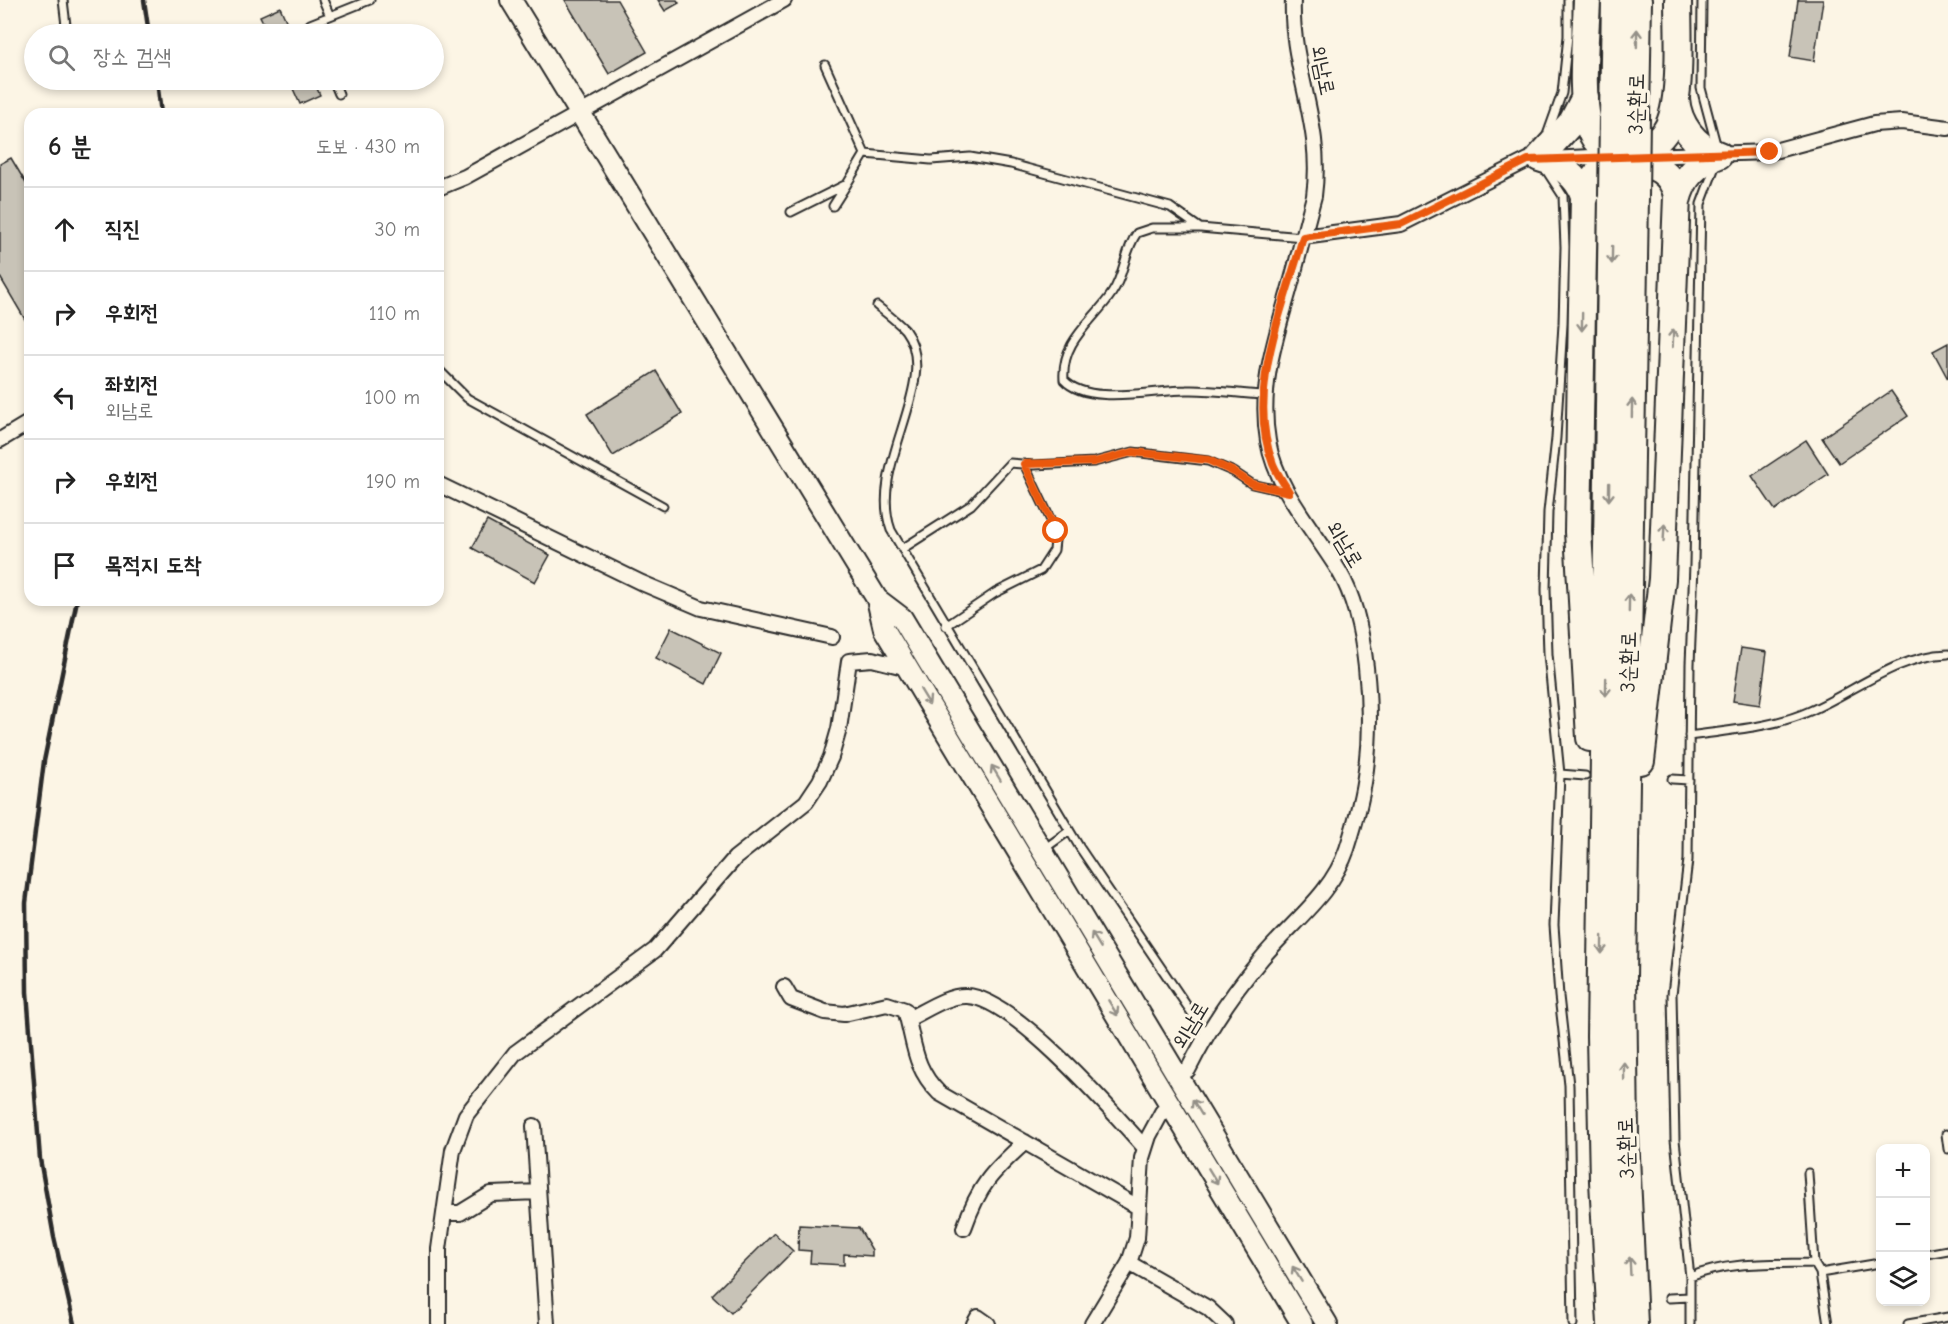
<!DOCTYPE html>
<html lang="ko">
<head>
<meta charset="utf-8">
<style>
	:root { --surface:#fff; --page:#f2f2f2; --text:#222; --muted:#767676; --line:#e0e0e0 }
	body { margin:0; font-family:"Comic Neue","Poor Story",sans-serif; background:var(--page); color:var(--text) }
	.controls { position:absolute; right:18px; bottom:18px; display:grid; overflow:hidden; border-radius:12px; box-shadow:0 3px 9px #0003 }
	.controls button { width:54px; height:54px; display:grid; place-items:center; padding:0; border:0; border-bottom:2px solid var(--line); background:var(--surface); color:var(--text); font:30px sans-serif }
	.stop { position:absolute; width:18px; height:18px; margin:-14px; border:4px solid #ea580c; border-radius:50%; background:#fff }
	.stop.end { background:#ea580c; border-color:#fff; box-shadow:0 2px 6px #0008 }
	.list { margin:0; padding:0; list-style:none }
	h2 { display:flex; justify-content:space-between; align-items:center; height:78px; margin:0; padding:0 24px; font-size:26px }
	h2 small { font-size:20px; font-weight:400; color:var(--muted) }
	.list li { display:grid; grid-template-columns:39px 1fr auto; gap:18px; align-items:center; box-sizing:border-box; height:84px; padding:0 24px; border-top:2px solid var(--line) }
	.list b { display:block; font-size:22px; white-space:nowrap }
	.list p { margin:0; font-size:20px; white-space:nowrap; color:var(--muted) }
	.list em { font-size:20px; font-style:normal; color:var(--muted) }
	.icon { flex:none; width:33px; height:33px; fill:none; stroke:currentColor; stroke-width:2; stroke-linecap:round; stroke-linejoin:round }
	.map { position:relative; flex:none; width:1948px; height:1324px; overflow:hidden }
	.search { position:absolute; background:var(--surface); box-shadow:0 3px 9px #0003; left:24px; top:24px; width:420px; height:66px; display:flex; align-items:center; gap:15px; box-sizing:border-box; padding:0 21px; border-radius:33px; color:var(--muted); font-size:22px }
	.panel { position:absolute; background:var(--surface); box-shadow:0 3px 9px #0003; left:24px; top:108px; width:420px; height:498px; border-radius:18px }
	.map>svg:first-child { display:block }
	.building { fill:#c8c3b7; stroke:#2b2b2b; stroke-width:1.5 }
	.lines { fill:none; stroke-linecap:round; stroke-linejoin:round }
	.lane-casing { stroke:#2b2b2b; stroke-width:11 }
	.street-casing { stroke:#2b2b2b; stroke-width:18 }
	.secondary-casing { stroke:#2b2b2b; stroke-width:24 }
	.highway-casing { stroke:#2b2b2b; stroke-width:30 }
	.lane { stroke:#fcf5e5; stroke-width:7 }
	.street { stroke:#fcf5e5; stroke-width:14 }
	.secondary { stroke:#fcf5e5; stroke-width:20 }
	.highway { stroke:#fcf5e5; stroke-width:26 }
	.rail { stroke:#2b2b2b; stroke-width:4.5 }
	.highway-bridge-casing { stroke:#2b2b2b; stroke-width:30; stroke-linecap:butt }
	.highway-bridge { stroke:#fcf5e5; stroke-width:26 }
	.oneway { stroke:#949088 }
	.route { stroke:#ea580c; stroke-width:8 }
	.labels { text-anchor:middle; stroke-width:6; stroke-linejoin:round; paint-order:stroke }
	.street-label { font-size:21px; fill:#2b2b2b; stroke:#fcf5e5 }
</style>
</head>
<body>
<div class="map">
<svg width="1948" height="1324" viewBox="0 0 1948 1324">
	<rect width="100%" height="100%" fill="#fcf5e5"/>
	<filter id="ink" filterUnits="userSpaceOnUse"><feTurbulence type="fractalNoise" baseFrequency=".0167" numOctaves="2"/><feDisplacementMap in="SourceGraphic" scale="12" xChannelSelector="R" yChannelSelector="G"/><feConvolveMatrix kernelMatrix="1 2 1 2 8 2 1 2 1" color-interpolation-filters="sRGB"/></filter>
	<g filter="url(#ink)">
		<path class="building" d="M565,0H617L647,52L609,74Z
			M658,0H677L679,3L665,11Z
			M1798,0H1823L1814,61L1790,57Z
			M280,7L292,34H269L260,16Z
			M289,80H313L320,95L300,104Z
			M11,158L30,190V328L0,277V164Z
			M1948,343V379L1933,351Z
			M656,371L682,414L613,456L587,414Z
			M1891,391L1908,416L1839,463L1822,438Z
			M1806,440L1828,474L1775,510L1752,476Z
			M487,521L550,555L535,582L472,548Z
			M671,628L721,653L706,684L656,658Z
			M1741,648L1767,652L1760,705L1733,701Z
			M799,1225L859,1228L872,1250V1256L844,1254V1265L810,1263L811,1251L798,1250Z
			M774,1233L793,1251L731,1313L712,1295Z"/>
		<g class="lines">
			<g class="lane-casing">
				<path id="lane" d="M63,0L67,34
					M323,0L330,16L370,0
					M1702,0L1701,88L1717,148
					M314,34L310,24L330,16
					M825,65L865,154L931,160L970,157L1011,164L1170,207L1200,228L1303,237
					M333,80L339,94
					M1547,135L1562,93L1568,36V0
					M1546,170L1563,196L1565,247L1563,324L1556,438L1548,512L1546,589L1548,654L1560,774L1554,925L1559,996L1569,1085L1573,1324
					M833,206L847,184
					M791,212L847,184L865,154
					M1200,228H1152L1137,233C1124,251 1125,274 1112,293C1093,322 1061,340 1064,380C1088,406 1153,390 1186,390C1212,389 1239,394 1265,395
					M877,306C886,313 897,321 905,330C943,381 867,464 891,530L1080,848L1206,1034
					M438,369L467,398L663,506
					M902,549L971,505L1010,463L1034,465L1094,462L1133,452L1208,461L1234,472L1252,484L1287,492
					M946,626L995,593L1041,570L1054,550L1056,531L1024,464
					M1689,736C1729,730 1772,728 1810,711C1856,691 1896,656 1948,654
					M1560,774L1585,776
					M1672,779L1689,780
					M1044,849L1069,831
					M1946,1134L1948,1149
					M1808,1173L1814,1263L1820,1273L1828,1324
					M1926,1254L1948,1250
					M1820,1273L1880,1263
					M1690,1277C1728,1261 1773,1264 1814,1263
					M1669,1298L1690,1297
					M1690,1324V1277L1675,1140L1672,994L1688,860L1690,664L1694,565L1701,204L1716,164
					M1908,1324L1948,1317"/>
			</g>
			<g class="street-casing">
				<path id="street" d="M1643,156L1770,152L1874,124L1902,122L1948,128
					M438,188L465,177L784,0
					M1303,237L1401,224L1528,160L1612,156
					M0,440L30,422
					M438,484L642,583L701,608L832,637
					M784,987L791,999L825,1012L844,1014L887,1004L905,1010C915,1043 913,1067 939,1093L1138,1207
					M908,1019C925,1011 947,995 967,996C1013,997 1113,1112 1145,1148
					M1188,1070C1208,1030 1233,992 1262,958C1292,922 1332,894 1347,849C1355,824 1363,795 1366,769C1373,713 1368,620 1339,571C1314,530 1276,489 1268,441C1259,389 1274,343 1288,294C1297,262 1305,229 1314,196C1324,123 1290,68 1293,0
					M534,1126L547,1324
					M444,1213H460L491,1194L538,1192
					M964,1228C979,1185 992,1172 1025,1142
					M1129,1263L1208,1308L1225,1324
					M439,1324V1249L453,1150L466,1115L515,1053L655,950L735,858L806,802L820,781L831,757L839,729L849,661L872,659L908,668
					M974,1324L978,1317L988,1324
					M1092,1324L1129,1263L1137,1238L1142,1158L1149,1136L1162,1112"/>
			</g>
			<g class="secondary-casing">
				<path id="secondary" d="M511,0L877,599L884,629L1302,1324
					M877,599L902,618L1327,1324"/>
			</g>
			<g class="highway-casing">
				<path id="highway" d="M1587,0C1586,33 1578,105 1592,134C1609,169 1668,150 1677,196L1662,579L1641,761
					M1585,97L1572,122L1539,158C1558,163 1578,176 1584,196L1578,532L1590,738
					M1676,99C1678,124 1695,147 1719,155
					M1613,117L1615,0
					M1636,117L1638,0
					M1584,201C1597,147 1642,165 1665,132C1683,108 1678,32 1678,0
					M1677,201C1683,177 1695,164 1719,155
					M1611,1324L1603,1181L1600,1036L1612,197
					M1634,1324L1625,1135L1623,978L1635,196"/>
			</g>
			<use href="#lane" class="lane"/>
			<use href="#street" class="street"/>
			<use href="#secondary" class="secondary"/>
			<use href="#highway" class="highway"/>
			<path class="rail" d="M144,0L149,34
				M157,80L161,114
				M74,1324L54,1237L40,1159L27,992L26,903L44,761L77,600"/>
			<g class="highway-bridge-casing">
				<path id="highway-bridge" d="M1635,196L1636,117
					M1612,197L1613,117"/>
			</g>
			<use href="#highway-bridge" class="highway-bridge"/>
		</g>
		<defs><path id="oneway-shaft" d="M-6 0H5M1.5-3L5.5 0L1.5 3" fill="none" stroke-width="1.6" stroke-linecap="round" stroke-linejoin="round" transform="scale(1.5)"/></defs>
		<g class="oneway">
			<use href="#oneway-shaft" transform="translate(1637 38) rotate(-89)"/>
			<use href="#oneway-shaft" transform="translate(1612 255) rotate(91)"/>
			<use href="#oneway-shaft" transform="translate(1582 322) rotate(91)"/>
			<use href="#oneway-shaft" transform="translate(1673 338) rotate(-88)"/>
			<use href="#oneway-shaft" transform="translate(1632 408) rotate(-89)"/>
			<use href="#oneway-shaft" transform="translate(1609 492) rotate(91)"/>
			<use href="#oneway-shaft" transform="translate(1664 533) rotate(-87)"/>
			<use href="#oneway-shaft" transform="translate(1629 603) rotate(-89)"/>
			<use href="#oneway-shaft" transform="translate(1606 687) rotate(91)"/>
			<use href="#oneway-shaft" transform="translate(925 697) rotate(59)"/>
			<use href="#oneway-shaft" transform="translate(996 773) rotate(-121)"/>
			<use href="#oneway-shaft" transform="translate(1096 940) rotate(-121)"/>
			<use href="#oneway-shaft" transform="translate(1602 945) rotate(91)"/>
			<use href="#oneway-shaft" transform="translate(1113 1008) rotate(59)"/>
			<use href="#oneway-shaft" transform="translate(1624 1071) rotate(-91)"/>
			<use href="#oneway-shaft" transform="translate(1197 1107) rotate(-121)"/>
			<use href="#oneway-shaft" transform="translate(1213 1176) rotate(59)"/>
			<use href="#oneway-shaft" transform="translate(1630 1266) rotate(-93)"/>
			<use href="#oneway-shaft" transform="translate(1297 1274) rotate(-121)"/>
		</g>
	</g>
	<g class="lines" filter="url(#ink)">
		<path class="route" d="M1056,531L1024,464L1094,462L1133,452L1208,460L1234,472L1252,484L1289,492C1284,483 1277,474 1273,464C1245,392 1284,307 1303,237L1401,224L1528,160L1770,152"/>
	</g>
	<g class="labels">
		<g class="street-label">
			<text transform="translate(1323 70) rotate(78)" y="7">외남로</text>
			<text transform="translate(1636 104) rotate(-89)" y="7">3순환로</text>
			<text transform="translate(1345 544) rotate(59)" y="7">외남로</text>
			<text transform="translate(1628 662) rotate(-89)" y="7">3순환로</text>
			<text transform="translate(1190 1025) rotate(-59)" y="7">외남로</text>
			<text transform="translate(1626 1148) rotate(-92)" y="7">3순환로</text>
		</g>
	</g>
</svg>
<div class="controls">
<button>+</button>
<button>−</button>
<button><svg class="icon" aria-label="layers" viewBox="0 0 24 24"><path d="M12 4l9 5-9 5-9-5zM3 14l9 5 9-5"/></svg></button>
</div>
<div class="stop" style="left:1056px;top:531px"></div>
<div class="stop end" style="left:1770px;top:152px"></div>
<div class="search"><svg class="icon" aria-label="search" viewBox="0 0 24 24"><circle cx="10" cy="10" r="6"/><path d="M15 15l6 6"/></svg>장소 검색</div>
<section class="panel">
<h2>6 분<small>도보 · 430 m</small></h2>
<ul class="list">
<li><svg class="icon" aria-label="ahead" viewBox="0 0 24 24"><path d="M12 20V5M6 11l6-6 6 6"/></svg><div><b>직진</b></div><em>30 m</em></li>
<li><svg class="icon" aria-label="right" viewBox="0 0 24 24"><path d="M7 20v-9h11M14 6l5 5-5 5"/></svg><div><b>우회전</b></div><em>110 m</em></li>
<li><svg class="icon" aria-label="left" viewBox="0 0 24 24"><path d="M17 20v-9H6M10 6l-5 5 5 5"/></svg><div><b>좌회전</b><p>외남로</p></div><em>100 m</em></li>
<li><svg class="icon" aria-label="right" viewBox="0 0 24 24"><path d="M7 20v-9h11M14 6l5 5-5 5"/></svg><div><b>우회전</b></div><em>190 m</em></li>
<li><svg class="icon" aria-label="arrive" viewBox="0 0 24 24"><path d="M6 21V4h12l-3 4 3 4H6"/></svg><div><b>목적지 도착</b></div></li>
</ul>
</section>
</div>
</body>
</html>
